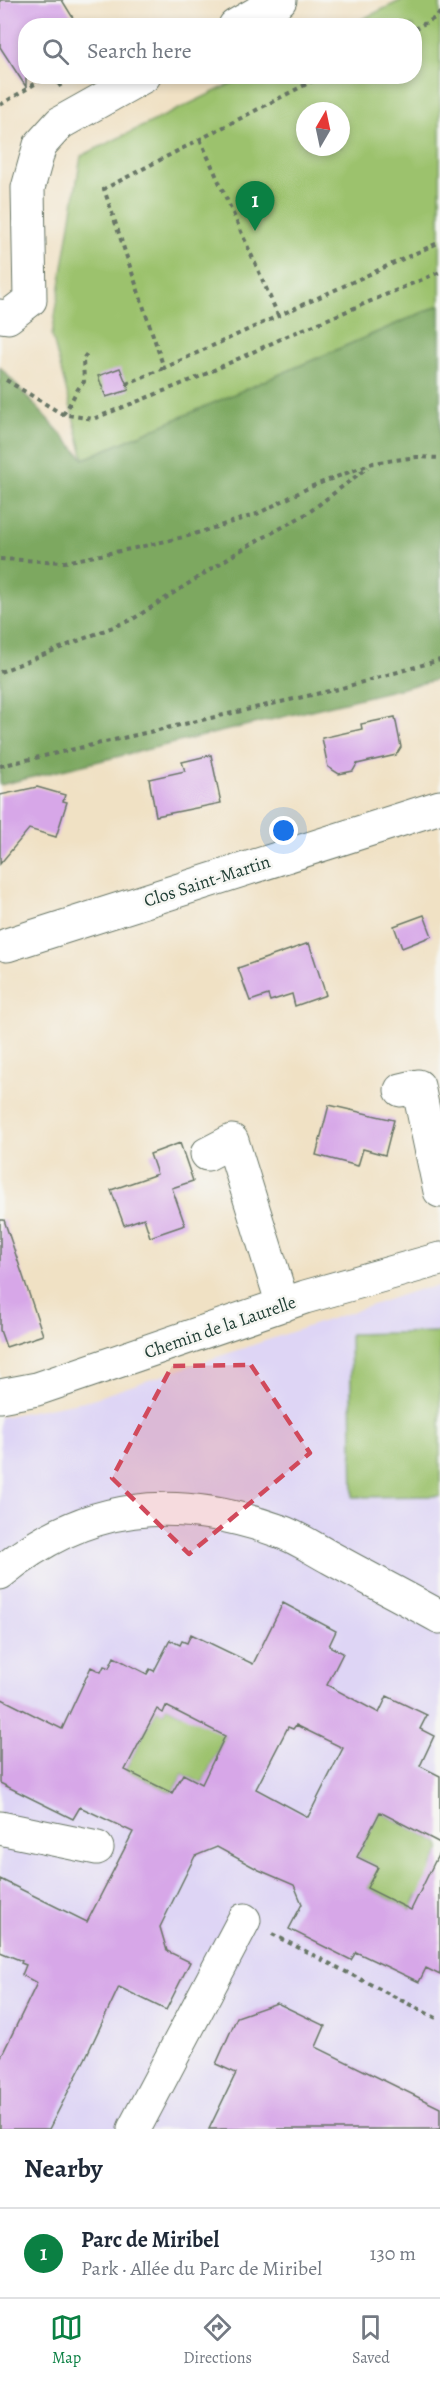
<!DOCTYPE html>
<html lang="en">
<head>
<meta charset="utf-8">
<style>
	:root { --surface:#fff; --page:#f2f2f3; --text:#1f2937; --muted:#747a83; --line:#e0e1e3; --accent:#0b8043 }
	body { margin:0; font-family:Alegreya,serif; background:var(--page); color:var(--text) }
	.compass { position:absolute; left:296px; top:102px; width:54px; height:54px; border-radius:50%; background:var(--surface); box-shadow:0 3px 9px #0003; rotate:9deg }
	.you { position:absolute; left:284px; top:831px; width:21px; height:21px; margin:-15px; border:4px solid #fff; border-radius:50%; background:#1a73e8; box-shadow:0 0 0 9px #1a73e833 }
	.badge { display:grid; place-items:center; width:39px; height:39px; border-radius:50%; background:var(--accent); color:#fff; font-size:20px; font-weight:700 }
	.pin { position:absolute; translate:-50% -50px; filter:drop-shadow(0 2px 3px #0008) }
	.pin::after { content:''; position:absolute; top:32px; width:21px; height:18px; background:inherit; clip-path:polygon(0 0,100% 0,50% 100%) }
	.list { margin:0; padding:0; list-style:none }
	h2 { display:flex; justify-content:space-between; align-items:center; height:78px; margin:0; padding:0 24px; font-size:26px }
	h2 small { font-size:20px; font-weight:400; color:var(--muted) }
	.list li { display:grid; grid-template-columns:39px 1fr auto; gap:18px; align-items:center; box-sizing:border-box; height:90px; padding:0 24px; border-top:2px solid var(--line) }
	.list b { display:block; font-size:22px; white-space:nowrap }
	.list p { margin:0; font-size:20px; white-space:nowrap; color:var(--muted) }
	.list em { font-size:20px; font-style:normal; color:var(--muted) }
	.icon { flex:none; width:33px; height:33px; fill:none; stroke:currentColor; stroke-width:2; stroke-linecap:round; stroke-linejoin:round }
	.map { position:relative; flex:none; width:440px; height:2129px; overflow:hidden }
	.search { position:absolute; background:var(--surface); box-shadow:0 3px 9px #0003; left:18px; right:18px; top:18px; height:66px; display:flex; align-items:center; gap:15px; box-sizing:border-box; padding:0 21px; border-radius:24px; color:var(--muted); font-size:22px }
	.sheet { height:168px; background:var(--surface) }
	nav { display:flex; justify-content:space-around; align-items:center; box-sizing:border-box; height:84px; border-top:2px solid var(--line); background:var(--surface); font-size:16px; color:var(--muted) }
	nav a { display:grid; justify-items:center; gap:3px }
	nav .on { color:var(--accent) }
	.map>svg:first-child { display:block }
	.built { fill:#ded5f5 }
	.green { fill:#9cc26d; stroke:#5e8050; stroke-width:1.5; fill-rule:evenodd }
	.forest { fill:#7da860; stroke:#4e724a; stroke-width:1.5 }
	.building { fill:#d7a7e8; fill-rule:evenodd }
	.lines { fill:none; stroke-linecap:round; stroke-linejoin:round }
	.minor-casing { stroke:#687666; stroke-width:35 }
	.path { stroke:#687666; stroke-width:4; stroke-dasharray:4.5 4.5; stroke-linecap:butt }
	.minor { stroke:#fff; stroke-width:33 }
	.marked { fill:#d1495b; fill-opacity:0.2; stroke:#d1495b; stroke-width:4.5; stroke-dasharray:12 8; stroke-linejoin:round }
	.labels { text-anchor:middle; stroke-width:5; stroke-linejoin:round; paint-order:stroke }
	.street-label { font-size:18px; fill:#1f3d34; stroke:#f6f6f2 }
</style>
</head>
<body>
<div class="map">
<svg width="440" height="2129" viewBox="0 0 440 2129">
	<rect width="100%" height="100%" fill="#f6f6f2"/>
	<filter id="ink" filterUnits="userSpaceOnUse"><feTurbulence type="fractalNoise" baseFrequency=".0167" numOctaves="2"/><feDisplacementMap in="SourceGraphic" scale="12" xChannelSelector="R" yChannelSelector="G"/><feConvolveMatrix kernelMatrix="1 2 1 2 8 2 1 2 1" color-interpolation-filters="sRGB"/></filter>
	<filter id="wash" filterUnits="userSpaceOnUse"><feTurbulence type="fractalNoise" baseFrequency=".008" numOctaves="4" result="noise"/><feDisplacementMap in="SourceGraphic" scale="24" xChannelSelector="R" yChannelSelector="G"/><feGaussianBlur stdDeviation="1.35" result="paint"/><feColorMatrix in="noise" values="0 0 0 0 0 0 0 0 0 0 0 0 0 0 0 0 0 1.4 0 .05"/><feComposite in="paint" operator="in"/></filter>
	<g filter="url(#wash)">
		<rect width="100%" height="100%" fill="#f0e1c4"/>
		<path class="built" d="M440,1286V2129H0V1417L89,1400L417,1290Z"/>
		<path class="green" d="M402,0H440V305L84,459L52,335L81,156L245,77L414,76V26L350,25ZM305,111H341V147H305Z
			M440,1332V1496L353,1497L350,1334Z
			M186,1705L225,1736L202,1784L183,1774L172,1793L125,1770L157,1709L163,1713L166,1706L181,1714Z
			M380,1812L440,1843V1851L432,1867L435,1869L421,1897L417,1896L411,1910L367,1888L377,1867L357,1857Z"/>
		<path class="forest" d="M440,305V679L0,785V367L84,459Z"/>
		<g id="blocks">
			<path class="building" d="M0,0H62L78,26H26V87L0,47Z
				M120,368L129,390L106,397L98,376Z
				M395,717L401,747L396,755L357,764L353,771L339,774L328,767L322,738L362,729L361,724Z
				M211,755L221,803L156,816L149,779L185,771L182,762Z
				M37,787L65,795L63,801L67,802L56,837L29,829L0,864V795Z
				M424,915L432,936L402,948L394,926Z
				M309,943L326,995L295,1006L292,994L270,1001L268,995L250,1001L238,968Z
				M329,1105L394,1120L385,1155L363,1149L358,1166L316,1155Z
				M180,1143L193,1181L172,1188L185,1225L150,1237L144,1218L124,1225L111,1190L157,1174L150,1154Z
				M0,1220H4L43,1335L6,1347L0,1330Z
				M283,1603L336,1631L329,1646L343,1653L327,1685L379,1713L387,1696L427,1715L420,1729L434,1736L420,1766L440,1776V1843L380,1812L357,1857L378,1867L367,1888L411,1910L440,1851V1975L426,1968L419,1982L356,1952L351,1960L289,1929L302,1904L294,1885L259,1870L217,1847L195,1856L160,1927L167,1951L190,1962L166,2010L119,1987L85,2059L49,2129H0V2059L37,1983L22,1975L26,1965L21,1963L22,1961L0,1952V1879L87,1922L133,1832L80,1807L73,1819L0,1783V1698L62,1729L91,1667L101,1672L104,1666L109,1668L114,1657L147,1674L150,1669L154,1671L170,1640L180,1645L182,1641L187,1643L191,1634L253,1664ZM166,1706L225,1736L202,1784L183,1774L172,1793L125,1770L157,1709L163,1713ZM296,1725L343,1748L308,1817L256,1789L288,1727L293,1729Z
				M277,2003L325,2026L316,2047L440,2108V2129H209L236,2073L216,2064L237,2017Z"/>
		</g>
	</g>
	<g filter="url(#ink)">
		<use href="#blocks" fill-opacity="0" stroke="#687666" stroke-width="1.5"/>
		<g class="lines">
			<g class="minor-casing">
				<path id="minor" d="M235,26L280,0
					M0,316L8,317L30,300L28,188L40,145L60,123L144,76
					M7,945L440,807
					M401,1090L418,1086L440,1191
					M207,1154L232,1141L283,1305
					M0,1396L37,1389L305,1297L440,1259
					M0,1573C86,1502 175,1494 279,1531C297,1537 314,1549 331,1558C367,1578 404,1597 440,1617
					M0,1828L97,1848
					M134,2129L244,1920"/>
			</g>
			<path class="path" d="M414,29L437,17L440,12
				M54,76L61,87
				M322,76L104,189L164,368L440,242
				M0,105L48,76
				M200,139L278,315
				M6,380L62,414L93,419L199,377L285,337L440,272
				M126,384L164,368
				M63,414C72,404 74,391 84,382L83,359L88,352
				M0,559L65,562L135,548L188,536L257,514L310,487L373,463L417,457L440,458
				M0,672L133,619L241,550L308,513L368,467
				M0,766L338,689L440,660
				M272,1934L440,2020"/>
			<use href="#minor" class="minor"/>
		</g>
	</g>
	<path class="marked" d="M251,1365L310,1453L189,1554L112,1478L172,1366Z"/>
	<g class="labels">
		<g class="street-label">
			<text transform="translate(207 881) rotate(-18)" y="6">Clos Saint-Martin</text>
			<text transform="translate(220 1327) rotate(-19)" y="6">Chemin de la Laurelle</text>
		</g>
	</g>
</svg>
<svg class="compass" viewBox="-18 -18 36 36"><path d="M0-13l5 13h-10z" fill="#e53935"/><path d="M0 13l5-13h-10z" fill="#747a83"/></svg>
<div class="you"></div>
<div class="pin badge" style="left:255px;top:231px">1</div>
<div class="search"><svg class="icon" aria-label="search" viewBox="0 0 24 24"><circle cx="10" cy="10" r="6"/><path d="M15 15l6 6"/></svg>Search here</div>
</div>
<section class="sheet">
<h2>Nearby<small></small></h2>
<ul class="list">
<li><span class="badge">1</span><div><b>Parc de Miribel</b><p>Park · Allée du Parc de Miribel</p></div><em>130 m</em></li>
</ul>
</section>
<nav>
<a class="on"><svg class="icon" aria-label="map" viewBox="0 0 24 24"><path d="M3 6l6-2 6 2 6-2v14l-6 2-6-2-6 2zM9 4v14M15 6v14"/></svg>Map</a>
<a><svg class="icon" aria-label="directions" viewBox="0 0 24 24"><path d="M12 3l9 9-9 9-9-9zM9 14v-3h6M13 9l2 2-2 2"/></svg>Directions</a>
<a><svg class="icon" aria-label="saved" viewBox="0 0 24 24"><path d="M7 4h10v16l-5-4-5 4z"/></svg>Saved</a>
</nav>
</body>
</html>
